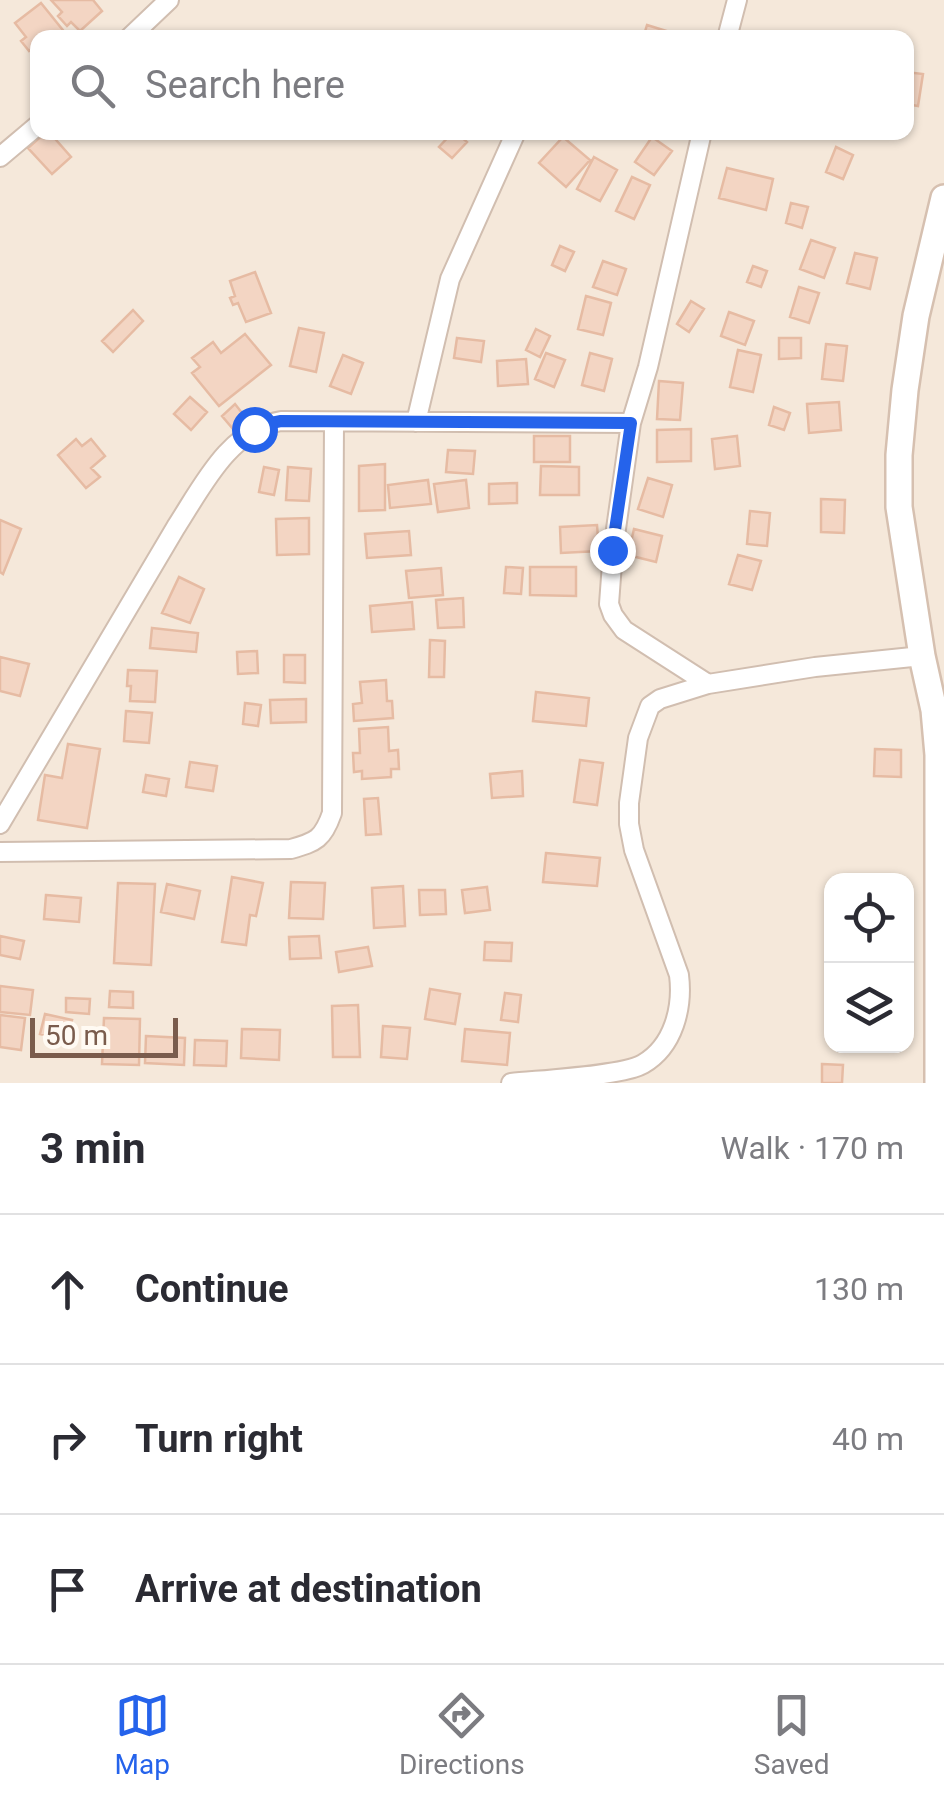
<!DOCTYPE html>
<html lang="en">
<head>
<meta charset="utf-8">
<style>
	:root { --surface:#fff; --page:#f2f2f3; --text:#2b2b33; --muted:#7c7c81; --line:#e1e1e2; --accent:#2563eb }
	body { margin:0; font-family:Roboto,sans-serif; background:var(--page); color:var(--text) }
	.controls { position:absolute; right:30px; bottom:30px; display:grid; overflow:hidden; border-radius:20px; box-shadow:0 2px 8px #0004 }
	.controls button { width:90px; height:90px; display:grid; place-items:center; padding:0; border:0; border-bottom:2px solid var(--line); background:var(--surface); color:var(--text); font:50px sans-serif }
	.scale { position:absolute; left:30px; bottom:25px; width:148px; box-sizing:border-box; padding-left:10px; border:5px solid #7a5c4d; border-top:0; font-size:28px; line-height:35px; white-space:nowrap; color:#7a5c4d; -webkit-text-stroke:8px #fffaf3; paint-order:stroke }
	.stop { position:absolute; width:30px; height:30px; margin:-22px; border:8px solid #2563eb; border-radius:50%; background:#fff }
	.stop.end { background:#2563eb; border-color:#fff; box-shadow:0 2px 10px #0008 }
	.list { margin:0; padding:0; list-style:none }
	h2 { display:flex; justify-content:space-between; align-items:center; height:130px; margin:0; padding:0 40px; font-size:42px }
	h2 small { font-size:32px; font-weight:400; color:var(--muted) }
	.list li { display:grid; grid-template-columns:65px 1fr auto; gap:30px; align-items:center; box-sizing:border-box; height:150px; padding:0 40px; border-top:2px solid var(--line) }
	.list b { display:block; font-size:38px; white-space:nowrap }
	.list em { font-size:32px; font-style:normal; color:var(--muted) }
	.icon { flex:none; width:55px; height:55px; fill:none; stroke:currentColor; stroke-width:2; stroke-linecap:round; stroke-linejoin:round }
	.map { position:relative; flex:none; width:944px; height:1083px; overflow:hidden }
	.search { position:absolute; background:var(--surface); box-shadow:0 2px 8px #0004; left:30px; right:30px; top:30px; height:110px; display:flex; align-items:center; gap:25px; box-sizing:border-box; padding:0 35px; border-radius:20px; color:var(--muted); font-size:38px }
	.sheet { height:580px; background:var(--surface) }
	nav { display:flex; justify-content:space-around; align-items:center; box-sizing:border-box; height:140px; border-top:2px solid var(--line); background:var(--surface); font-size:28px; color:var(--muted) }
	nav a { display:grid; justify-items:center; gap:5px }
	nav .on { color:var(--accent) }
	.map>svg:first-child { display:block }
	.residential { fill:#f5e8da; fill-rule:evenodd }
	.building { fill:#f3d5c3; stroke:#e6bba3; stroke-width:2.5 }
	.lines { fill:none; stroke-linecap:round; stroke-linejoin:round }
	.street-casing { stroke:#d1beb0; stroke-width:22 }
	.secondary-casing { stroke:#d6c0b0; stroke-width:30 }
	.street { stroke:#fff; stroke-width:18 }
	.secondary { stroke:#fff; stroke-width:25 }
	.route { stroke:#2563eb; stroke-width:12 }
</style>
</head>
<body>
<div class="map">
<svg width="944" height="1083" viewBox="0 0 944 1083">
	<rect width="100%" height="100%" fill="#fdf6ec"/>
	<path class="residential" d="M0,0H944V1083H0ZM38,38H906V132H38ZM832,881H906V1046H832Z"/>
	<path class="building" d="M51,0H93L102,11L80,31L71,22L67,26L58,16L62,12Z
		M41,3L66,34L62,38H38V50L35,46L29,51L21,41L26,37L15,23Z
		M647,25L689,38H643Z
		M906,72L923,74L918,106L906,104Z
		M46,132H49L71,157L52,174L28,148Z
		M453,132H456L467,142L452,158L439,147Z
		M563,137L590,160L566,187L539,163Z
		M652,137L672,151L654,175L635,162Z
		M836,147L853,155L843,179L826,172Z
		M594,157L617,170L600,201L577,189Z
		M727,168L773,179L766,210L719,198Z
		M632,177L650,185L634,219L616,211Z
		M791,203L808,207L802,228L786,223Z
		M811,240L835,248L824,278L800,269Z
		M560,246L574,252L565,271L552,265Z
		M855,253L877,258L870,289L847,283Z
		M603,261L626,269L617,295L593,287Z
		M753,266L767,271L761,287L747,282Z
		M255,272L271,313L246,322L238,303L233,305L230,298L235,296L230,281Z
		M799,287L819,293L809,323L790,317Z
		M586,296L611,303L603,335L578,329Z
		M691,301L704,309L689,332L677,324Z
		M133,310L143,321L113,352L102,341Z
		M729,312L754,321L745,345L721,336Z
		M299,328L324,333L316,372L290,366Z
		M536,329L550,336L540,357L526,350Z
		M245,334L271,365L219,406L192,373L200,367L192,358L213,342L221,353Z
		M457,338L484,341L481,362L454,358Z
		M779,338H801V358L779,359Z
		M826,344L847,346L843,381L822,379Z
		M738,350L761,355L753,392L730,387Z
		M546,353L565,360L554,387L535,379Z
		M590,353L612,359L604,391L582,385Z
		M343,355L363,363L351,394L330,386Z
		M526,359L528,384L498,386L497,361Z
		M659,381L683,383L680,420L657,419Z
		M190,397L207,412L191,430L174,414Z
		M839,402L841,430L809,433L807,404Z
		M235,404L246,418L233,429L222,416Z
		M774,407L790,413L784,430L769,425Z
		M691,429V461L657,462V430Z
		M534,436H570V462H534Z
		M737,436L740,466L715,469L712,439Z
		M76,439L82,446L91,439L105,456L91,468L100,477L86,488L58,455Z
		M448,450L475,451L473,474L446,472Z
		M385,464V510L359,511V466Z
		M541,466L579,467V495H540Z
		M264,467L279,470L274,495L259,492Z
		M288,467L311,469L309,501L286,500Z
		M648,478L672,485L663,517L638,509Z
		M428,480L431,504L390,508L388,485Z
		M466,480L469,508L438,512L434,484Z
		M517,483V503L489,504V484Z
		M821,499L845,500L844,533L821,532Z
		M750,511L770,513L767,546L747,544Z
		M309,518V554L277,555L276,519Z
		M0,520L21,529L3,574L0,572Z
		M597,525L599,551L561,553L560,527Z
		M634,529L662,536L656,562L628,555Z
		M409,531L411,555L367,558L365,534Z
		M738,555L761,561L752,590L729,584Z
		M506,567L523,568L521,594L504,593Z
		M530,567H576V596L530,595Z
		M441,568L443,595L409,598L406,571Z
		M179,577L204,589L190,623L162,613Z
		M463,598L464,627L438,628L436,600Z
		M412,602L414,629L372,632L370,606Z
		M152,628L198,633L196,652L150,648Z
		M430,640L445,641L444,677H429Z
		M257,651L258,673L238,674L237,652Z
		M284,655H305V683L284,682Z
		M0,657L29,664L20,696L0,691Z
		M128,670L157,671L155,702L130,701L131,686H127Z
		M386,680L387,701H392L393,718L354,721L353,704L362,703L360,682Z
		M536,692L589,698L586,726L533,721Z
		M306,699V722L271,723L270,700Z
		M245,703L261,705L258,726L243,724Z
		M126,711L152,713L149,743L124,741Z
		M388,727L389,751L398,750L399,769H391V777L362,779V771L354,772L353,753H360L359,729Z
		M68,744L100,749L87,828L38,820L45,775L62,778Z
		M875,749L901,750V777L874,776Z
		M580,760L603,763L597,805L574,802Z
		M190,762L217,766L213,791L186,787Z
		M522,771L523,796L492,798L490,774Z
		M146,775L169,779L166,796L143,792Z
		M378,798L381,834L366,835L364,799Z
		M546,853L600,858L597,886L543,882Z
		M232,877L263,883L256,916L250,915L246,945L222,942Z
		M291,882L325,883L323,919L289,918Z
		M118,883L155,884L151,965L114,963Z
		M167,884L200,891L194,919L161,912Z
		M403,886L405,926L374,928L372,888Z
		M487,887L490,910L465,913L462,890Z
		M419,890H445L446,914L420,915Z
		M46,895L81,898L79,922L44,919Z
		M0,936L24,941L20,959L0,955Z
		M319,936L321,958L290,959L289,937Z
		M485,942L512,943L511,961L484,960Z
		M368,947L372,966L339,972L336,952Z
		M0,986L33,990L30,1015L0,1012Z
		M430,989L460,994L455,1024L425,1019Z
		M110,991L133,992V1008L109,1007Z
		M505,993L521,995L518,1022L501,1020Z
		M66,998L90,999L89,1014L66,1012Z
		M358,1005L360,1057H333L332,1006Z
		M45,1014L72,1020L67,1040L40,1034Z
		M0,1015L25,1018L21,1050L0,1047Z
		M104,1018L140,1019L139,1065L102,1064Z
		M383,1026L410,1028L407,1059L381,1057Z
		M242,1029L280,1030L279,1060L241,1058Z
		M465,1029L510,1033L507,1065L462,1061Z
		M146,1036L185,1038L184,1065L145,1063Z
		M195,1040L227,1041L226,1066L194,1065Z
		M822,1064L843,1065L842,1083H822Z"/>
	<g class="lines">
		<g class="street-casing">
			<path id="street" d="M129,38L169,0
				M727,38L737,0
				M702,132L648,367L631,423L613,550L609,604L613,615L624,630L708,684
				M0,157L38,125
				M416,422L450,279L516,132
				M0,824L176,527C202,487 229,430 281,421L631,423
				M0,852L291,849C316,842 323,839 332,813L334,422
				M511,1083C538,1080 623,1076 643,1064C674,1046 683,1007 679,975L634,850L629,824V803L638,738L650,706L660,699L708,684L815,667L922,656"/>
		</g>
		<g class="secondary-casing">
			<path id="secondary" d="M938,1083V755L934,710L922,656L899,507V455L905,390L916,316L944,198"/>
		</g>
		<use href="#street" class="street"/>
		<use href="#secondary" class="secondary"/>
	</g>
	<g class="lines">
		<path class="route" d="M254,429L266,424L281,421L631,423L612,550"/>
	</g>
</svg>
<div class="controls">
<button><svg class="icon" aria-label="locate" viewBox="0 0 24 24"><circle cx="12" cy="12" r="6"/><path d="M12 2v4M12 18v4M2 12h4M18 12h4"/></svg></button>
<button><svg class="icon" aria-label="layers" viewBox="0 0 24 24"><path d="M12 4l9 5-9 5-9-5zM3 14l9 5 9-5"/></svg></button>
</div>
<div class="scale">50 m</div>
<div class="stop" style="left:254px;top:429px"></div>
<div class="stop end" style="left:612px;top:550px"></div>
<div class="search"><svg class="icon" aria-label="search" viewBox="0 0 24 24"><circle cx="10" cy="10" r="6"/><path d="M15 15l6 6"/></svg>Search here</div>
</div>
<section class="sheet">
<h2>3 min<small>Walk · 170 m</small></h2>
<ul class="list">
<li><svg class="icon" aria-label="ahead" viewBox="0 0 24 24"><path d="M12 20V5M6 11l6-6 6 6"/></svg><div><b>Continue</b></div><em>130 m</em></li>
<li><svg class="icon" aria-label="right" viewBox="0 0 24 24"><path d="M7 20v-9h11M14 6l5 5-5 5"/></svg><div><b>Turn right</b></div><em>40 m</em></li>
<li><svg class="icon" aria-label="arrive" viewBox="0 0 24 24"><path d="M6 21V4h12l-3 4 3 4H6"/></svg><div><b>Arrive at destination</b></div></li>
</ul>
</section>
<nav>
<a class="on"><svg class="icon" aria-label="map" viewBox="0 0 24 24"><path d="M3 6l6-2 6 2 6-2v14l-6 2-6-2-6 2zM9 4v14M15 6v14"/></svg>Map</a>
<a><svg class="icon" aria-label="directions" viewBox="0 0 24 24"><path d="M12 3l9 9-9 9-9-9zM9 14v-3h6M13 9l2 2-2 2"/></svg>Directions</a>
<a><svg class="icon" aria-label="saved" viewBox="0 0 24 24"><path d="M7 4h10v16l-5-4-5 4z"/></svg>Saved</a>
</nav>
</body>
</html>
